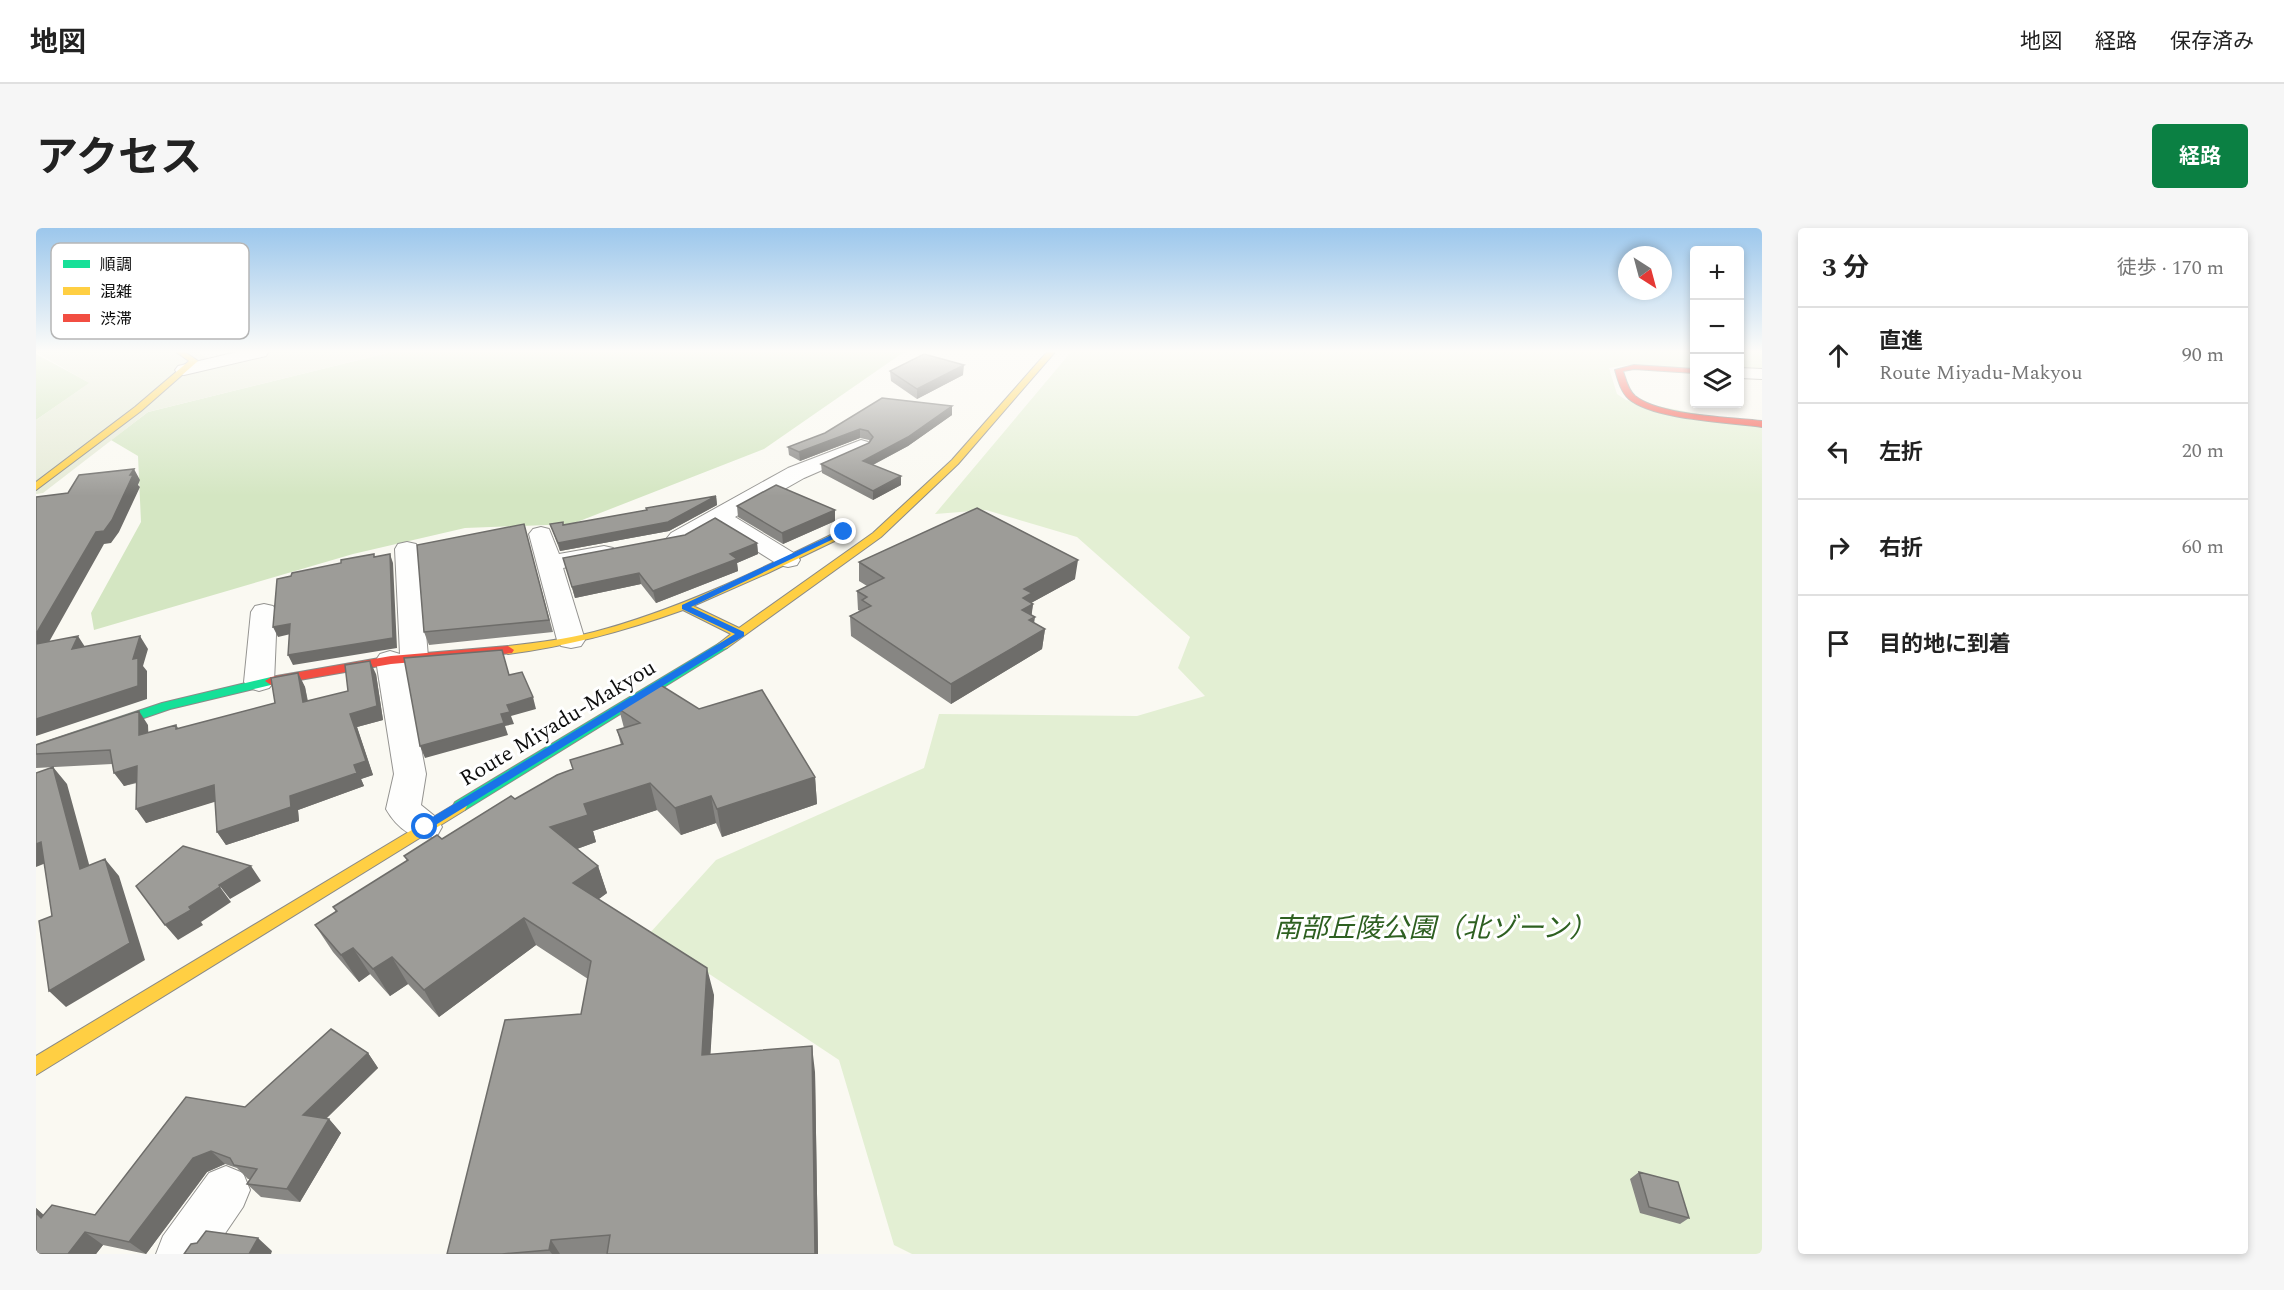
<!DOCTYPE html>
<html lang="ja">
<head>
<meta charset="utf-8">
<style>
	:root { --surface:#fff; --page:#f6f6f6; --text:#222; --muted:#767676; --line:#e0e0e0; --accent:#0b8043 }
	body { margin:0; font-family:Spectral,"Noto Sans JP",serif; background:var(--page); color:var(--text) }
	.controls { position:absolute; right:18px; top:18px; display:grid; overflow:hidden; border-radius:6px; box-shadow:0 3px 9px #0003 }
	.controls button { width:54px; height:54px; display:grid; place-items:center; padding:0; border:0; border-bottom:2px solid var(--line); background:var(--surface); color:var(--text); font:30px sans-serif }
	.compass { position:absolute; left:1582px; top:18px; width:54px; height:54px; border-radius:50%; background:var(--surface); box-shadow:0 3px 9px #0003; rotate:144deg }
	.stop { position:absolute; width:18px; height:18px; margin:-14px; border:4px solid #1a73e8; border-radius:50%; background:#fff }
	.stop.end { background:#1a73e8; border-color:#fff; box-shadow:0 2px 6px #0008 }
	.list { margin:0; padding:0; list-style:none }
	h2 { display:flex; justify-content:space-between; align-items:center; height:78px; margin:0; padding:0 24px; font-size:26px }
	h2 small { font-size:20px; font-weight:400; color:var(--muted) }
	.list li { display:grid; grid-template-columns:39px 1fr auto; gap:18px; align-items:center; box-sizing:border-box; height:96px; padding:0 24px; border-top:2px solid var(--line) }
	.list b { display:block; font-size:22px; white-space:nowrap }
	.list p { margin:0; font-size:20px; white-space:nowrap; color:var(--muted) }
	.list em { font-size:20px; font-style:normal; color:var(--muted) }
	.icon { flex:none; width:33px; height:33px; fill:none; stroke:currentColor; stroke-width:2; stroke-linecap:round; stroke-linejoin:round }
	.map { position:relative; flex:none; width:1726px; height:1026px; overflow:hidden; border-radius:6px }
	header { display:flex; align-items:center; gap:36px; box-sizing:border-box; height:84px; padding:0 30px; background:var(--surface); border-bottom:2px solid var(--line) }
	header strong { font-size:28px }
	nav { display:flex; gap:33px; margin-inline-start:auto; font-size:21px }
	.intro { display:flex; align-items:center; justify-content:space-between; box-sizing:border-box; height:144px; padding:0 36px }
	h1 { margin:0; font-size:42px }
	.button { padding:15px 27px; border-radius:6px; background:var(--accent); color:#fff; font-size:21px; font-weight:700 }
	main { display:flex; gap:36px; padding:0 36px }
	aside { flex:1; background:var(--surface); border-radius:6px; box-shadow:0 3px 9px #0003 }
	.map>svg:first-child { display:block }
	.green { fill:#e3efd3 }
	.forest { fill:#d4e6c2 }
	.cemetery { fill:#e5ead6 }
	.lines { fill:none; stroke-linecap:round; stroke-linejoin:round }
	.street-casing { stroke:#949390; stroke-width:2 }
	.fast-casing { stroke:#8a8a87; stroke-width:2 }
	.slow-casing { stroke:#8a8a87; stroke-width:2 }
	.jam-casing { stroke:#8a8a87; stroke-width:2 }
	.street { fill:#fefefd; fill-rule:evenodd }
	.fast { fill:#16e098; fill-rule:evenodd }
	.slow { fill:#ffcf43; fill-rule:evenodd }
	.jam { fill:#f24e42; fill-rule:evenodd }
	.wall { fill:#878683 }
	.shaded-wall { fill:#6e6d6a }
	.building { fill:#9d9c98; stroke:#6e6d6a; stroke-width:1.5 }
	.route { fill:#1a73e8 }
	.labels { text-anchor:middle; stroke-width:6; stroke-linejoin:round; paint-order:stroke }
	.street-label { font-size:22px; fill:#0d0d0d; stroke:#fff }
	.near-park-label { font-size:27px; font-style:italic; fill:#2e6021; stroke:#fff }
	.key { fill:#fff; stroke:#b6b6b6; stroke-width:1.5 }
	.key-label { font-size:16px; fill:#0d0d0d }
</style>
</head>
<body>
<header>
<strong>地図</strong>
<nav><a>地図</a><a>経路</a><a>保存済み</a></nav>
</header>
<div class="intro"><h1>アクセス</h1><a class="button">経路</a></div>
<main>
<div class="map">
<svg width="1726" height="1026" viewBox="0 0 1726 1026">
	<rect width="100%" height="100%" fill="#faf9f2"/>
	<path class="green" d="M1035,124H1658V141L1591,137L1573,140L1581,166L1590,172L1726,198V1026H876L858,1017L803,832L613,706L680,632L888,540L903,486L1101,488L1169,468L1142,440L1154,409L1041,309L950,282L899,286Z
		M1704,124H1726V144L1704,143Z"/>
	<path class="forest" d="M355,124H872L865,126L728,221L536,296L429,300L317,326L58,402L55,385L105,294L102,228L75,212L112,184Z
		M0,126L54,155L0,192Z"/>
	<path class="cemetery" d="M0,124H162L173,131L192,127L191,124H355L112,184L7,265L0,266V192L53,155Z"/>
	<g class="lines">
		<g class="street-casing">
			<path id="street" d="M201,124H232L230,128L148,147L142,146L139,142L142,138Z
				M1704,140L1726,141V151L1704,150Z
				M825,212L832,214L835,218L832,222L768,250L699,289L761,327L764,332L761,337L752,339L743,337L681,298C667,306 652,319 635,315L631,310L635,305L752,240Z
				M505,299L513,301L523,326L568,318L577,320L580,325L577,330L527,340L549,412L545,418L535,420L525,418L521,412L493,306L497,301Z
				M371,314L380,316L383,321L392,429L388,435L378,438L369,435L390,546L385,577L401,590L406,599L401,608C379,615 361,600 350,581L358,546L340,432L344,426L354,423L364,426L359,321L362,316Z
				M228,376L237,378L241,384L238,454L233,460L223,463L213,460L208,454L215,384L219,378Z
				M190,938L207,945L214,962L207,979L175,1026H120L127,1008L173,945Z"/>
		</g>
		<g class="fast-casing">
			<path id="fast" d="M687,413L693,417L691,420L429,582H419L417,578L419,574Z
				M235,449L241,453L239,456L134,481L0,527V517L126,475Z"/>
		</g>
		<g class="slow-casing">
			<path id="slow" d="M140,124H149L162,133L105,183L0,262V254L99,179L153,133Z
				M1011,124H1019L922,236L845,309L691,420L687,421L681,417L695,406L647,382C589,403 533,418 472,426L466,422L472,418C501,415 530,411 558,404C645,381 725,341 805,302H813V306L732,345L657,378L703,400L837,305L916,232Z
				M424,573L429,574L431,578L429,582L0,847V828Z"/>
		</g>
		<g class="jam-casing">
			<path id="jam" d="M1598,137L1658,141V145L1598,141L1587,143C1590,152 1592,162 1599,168C1624,188 1694,189 1726,193V199C1693,194 1618,192 1593,171C1585,164 1582,152 1579,142Z
				M472,418L478,422L476,425L355,436L235,457L229,453L235,449L355,428Z"/>
		</g>
		<use href="#street" class="street"/>
		<use href="#fast" class="fast"/>
		<use href="#slow" class="slow"/>
		<use href="#jam" class="jam"/>
	</g>
	<path class="wall" d="M854,143L927,147L881,171L855,153Z
		M916,178V187L872,218L837,237L865,257L837,272L786,245L785,236L833,215L834,214L833,212L824,210L764,233L753,227L752,219Z
		M680,268L681,277L633,303L524,323L514,296L527,297L611,282Z
		M701,278L799,282V293L747,316L702,289Z
		M491,308L517,404L393,417L388,404Z
		M721,315L722,326L701,335L702,343L620,375L605,356L539,370L527,330Z
		M823,334L1039,351L995,375L997,376L995,388L998,395L1009,401L1006,421L915,476L815,408L814,388L824,383L822,382L821,363L831,358L823,353Z
		M262,445L269,459L272,473L312,463L340,446L347,492L321,499L337,547L325,551L328,558L262,582L263,593L190,617L181,604L179,573L110,595L101,555L88,558L76,536L0,540V517L112,497V505L140,497L143,501L239,475Z
		M583,481L779,549L781,576L686,609L680,595L645,607L621,582L557,603L560,614L541,621L562,638L571,665L562,671L678,767L674,826L779,844L782,1026H411L545,786L552,751L500,717L403,789L372,756L354,768L334,746L323,754L297,724L279,697L300,684L297,679L371,633L368,628L406,611L479,571L585,517L581,502L588,500Z
		M332,825L342,840L290,891H293L305,905L264,974L225,969L211,956L214,951H212L201,940L189,936L171,944L110,1026L67,1017L60,1026H0V980L8,987H59L209,879Z
		M1603,944L1653,990L1644,996L1604,985L1594,951Z"/>
	<path class="shaded-wall" d="M928,137L927,147L881,171V161Z
		M916,178V187L872,218L827,242V233Z
		M824,201V210L764,233L763,224Z
		M98,241L104,252L102,257L104,259L83,304L75,315L68,316L4,430L0,425V406L60,304L94,247Z
		M865,248V257L837,272V263Z
		M680,268L681,277L633,303L524,323L522,315Z
		M799,282V293L747,316L746,305Z
		M721,315L722,326L701,335L702,343L620,375L617,363L694,326Z
		M354,326L357,335L361,420L257,437L252,427Z
		M1042,332L1039,351L995,375L997,376L995,392L999,389L996,409L1009,401L1006,421L915,476V456L984,401L988,361Z
		M603,345L605,356L539,370L536,359Z
		M254,396L259,405L242,409L237,399Z
		M42,408L51,422L36,421Z
		M104,408L112,421L107,438L111,443V471L0,508V491L97,431Z
		M334,433L340,446L347,492L321,499L337,547L325,551L328,558L262,582L263,593L190,617L181,604L318,537L314,486Z
		M262,445L269,459L274,488L267,474Z
		M497,469L500,481L475,488L478,496L469,498L472,507L389,530L384,518L465,486L471,477Z
		M103,483L112,497L113,521L103,507Z
		M101,538L111,551L88,558L78,545Z
		M17,539L31,556L59,658L44,641Z
		M779,549L781,576L686,609L681,581Z
		M614,555L621,582L557,603L560,614L524,627L514,599L548,576Z
		M178,557L188,571L110,595L100,581Z
		M675,568L680,595L645,607L639,580Z
		M5,614L20,631L0,639V616Z
		M69,631L83,648L109,732L30,779L13,763Z
		M215,638L225,653L194,671L183,657Z
		M562,638L571,665L547,683L537,655Z
		M184,659L195,674L165,694L167,697L142,712L129,697L153,679Z
		M488,690L500,717L403,789L388,762Z
		M317,720L334,746L323,754L305,727Z
		M356,729L372,756L354,768L337,741Z
		M671,740L678,767L673,852L666,827Z
		M776,818L779,844L782,1026H779Z
		M332,825L342,840L279,901L267,887Z
		M293,891L305,905L264,974L251,961Z
		M175,923L189,936L171,944L110,1026L93,1014L157,930Z
		M0,980L24,1003L5,990L0,985Z
		M49,1004L67,1017L60,1026H32Z
		M222,1010L236,1023L235,1026H213Z
		M515,1012L524,1026H516L513,1022Z"/>
	<path class="building" d="M888,126L928,137L881,161L854,143Z
		M846,170L916,178L872,209L827,233L865,248L837,263L785,236L833,215L837,209L832,203L824,201L763,224L752,219L789,205Z
		M98,241L94,247H97L76,292L68,303L60,304L0,406V269L32,265L43,247Z
		M740,257L799,282L746,305L701,278Z
		M680,268L632,294L522,315L514,296L527,294V297L611,282L610,280Z
		M941,280L1042,332L988,361L996,365L987,370L997,376L986,382L999,389L993,392L1009,401L915,456L814,388L835,378L826,372L831,369L821,363L848,350L823,334Z
		M679,290L721,315L694,326L701,331L617,363L603,345L536,359L527,330L649,307Z
		M488,296L513,392L388,404L381,317Z
		M338,326V329L354,326L357,410L252,427L254,396L237,399L241,351L255,348L256,345L305,335V332Z
		M42,408L36,421L104,408L97,431L102,430V458L0,491V416Z
		M466,422L473,447L486,444L497,469L471,477L474,484L465,486L468,495L384,518L368,430Z
		M334,433L341,478L314,486L330,533L318,537L321,545L254,568L255,579L181,604L178,557L100,581L101,538L78,545L74,522L0,526V517L103,483V507L140,497V501L239,475L235,450L262,445L267,474L312,463L309,437Z
		M623,456L663,481L726,462L779,549L681,581L675,568L639,580L614,555L548,576L552,587L514,599L562,638L537,655L671,740L666,827L776,818L779,1026H571L574,1007L515,1012L513,1022L466,1026H411L469,792L545,786L555,733L488,690L388,762L356,729L337,741L317,720L305,727L279,697L301,683L297,679L372,632L368,628L401,607L406,611L475,568L479,571L521,547L537,541L534,532L587,516L581,502L604,495L583,481Z
		M17,539L44,641L69,631L94,715L13,763L3,693L16,688L5,614L0,616V545Z
		M147,618L215,638L183,657L184,659L153,679L155,682L129,697L100,658Z
		M295,801L332,825L267,887L293,891L251,961L211,956L221,941L198,937L194,930L175,923L157,930L93,1014L49,1004L32,1026H0V985L5,990L16,977L59,987L150,869L209,879Z
		M1603,944L1642,954L1653,990L1613,979Z
		M170,1003L222,1010L213,1026H148L155,1016L161,1015Z"/>
	<linearGradient id="sky" x2="0" y2="1"><stop stop-color="#9cc7ec"/><stop offset="0.46" stop-color="#fdfcf9"/><stop offset="1" stop-color="#fdfcf9" stop-opacity="0"/></linearGradient>
	<rect width="1726" height="268" fill="url(#sky)"/>
	<path class="route" d="M806,302L812,304L655,379L708,404V408L393,601H385V596L699,406L646,381V377Z"/>
	<g class="labels">
		<g class="street-label">
			<text transform="translate(521 494) rotate(-31)" y="8">Route Miyadu-Makyou</text>
		</g>
		<g class="near-park-label">
			<text x="1399" y="709">南部丘陵公園（北ゾーン）</text>
		</g>
	</g>
	<rect x="15" y="15" width="198" height="96" rx="9" class="key"/>
	<rect x="27" y="32" width="27" height="8" fill="#16e098"/>
	<rect x="27" y="59" width="27" height="8" fill="#ffcf43"/>
	<rect x="27" y="86" width="27" height="8" fill="#f24e42"/>
	<g class="key-label">
		<text x="64" y="42">順調</text>
		<text x="64" y="69">混雑</text>
		<text x="64" y="96">渋滞</text>
	</g>
</svg>
<div class="controls">
<button>+</button>
<button>−</button>
<button><svg class="icon" aria-label="layers" viewBox="0 0 24 24"><path d="M12 4l9 5-9 5-9-5zM3 14l9 5 9-5"/></svg></button>
</div>
<svg class="compass" viewBox="-18 -18 36 36"><path d="M0-13l5 13h-10z" fill="#e53935"/><path d="M0 13l5-13h-10z" fill="#767676"/></svg>
<div class="stop" style="left:389px;top:599px"></div>
<div class="stop end" style="left:808px;top:304px"></div>
</div>
<aside>
<h2>3 分<small>徒歩 · 170 m</small></h2>
<ul class="list">
<li><svg class="icon" aria-label="ahead" viewBox="0 0 24 24"><path d="M12 20V5M6 11l6-6 6 6"/></svg><div><b>直進</b><p>Route Miyadu-Makyou</p></div><em>90 m</em></li>
<li><svg class="icon" aria-label="left" viewBox="0 0 24 24"><path d="M17 20v-9H6M10 6l-5 5 5 5"/></svg><div><b>左折</b></div><em>20 m</em></li>
<li><svg class="icon" aria-label="right" viewBox="0 0 24 24"><path d="M7 20v-9h11M14 6l5 5-5 5"/></svg><div><b>右折</b></div><em>60 m</em></li>
<li><svg class="icon" aria-label="arrive" viewBox="0 0 24 24"><path d="M6 21V4h12l-3 4 3 4H6"/></svg><div><b>目的地に到着</b></div></li>
</ul>
</aside>
</main>
</body>
</html>
